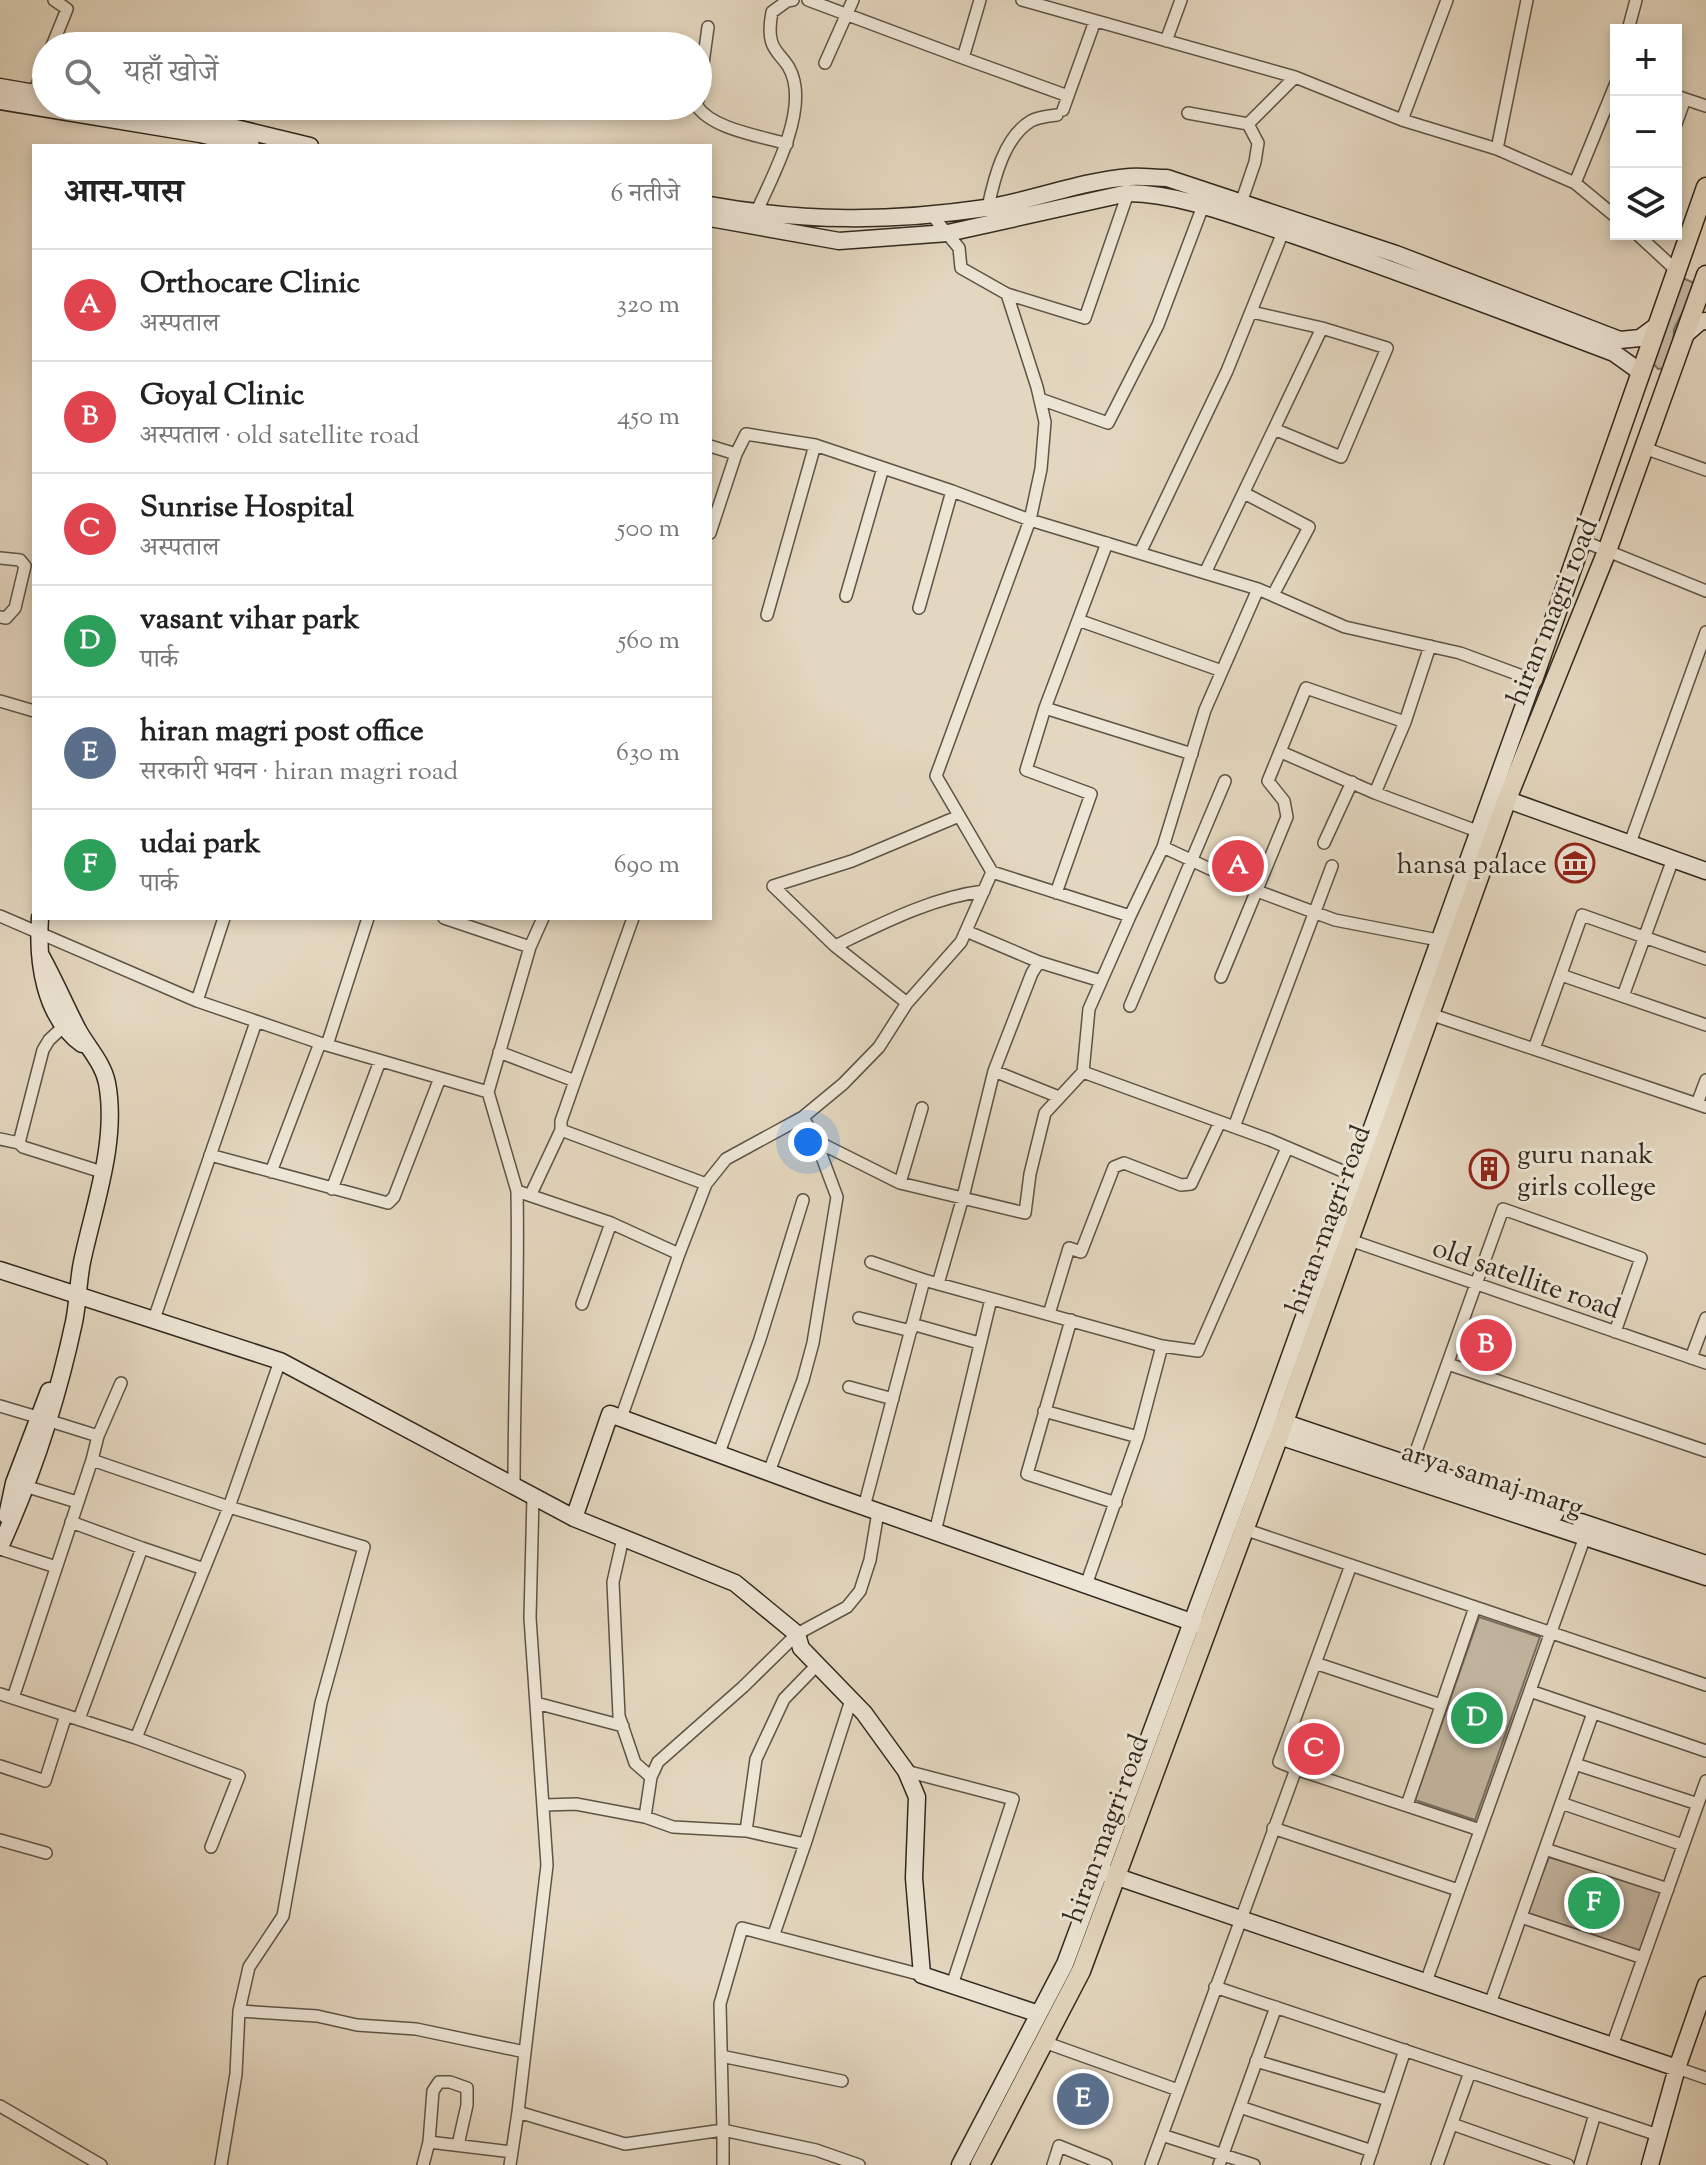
<!DOCTYPE html>
<html lang="hi">
<head>
<meta charset="utf-8">
<style>
	:root { --surface:#fff; --page:#f6f6f6; --text:#222; --muted:#767676; --line:#e0e0e0; --accent:#ea580c }
	body { margin:0; font-family:"Sorts Mill Goudy","Noto Serif Devanagari",serif; background:var(--page); color:var(--text) }
	.controls { position:absolute; right:24px; top:24px; display:grid; overflow:hidden; border-radius:0px; box-shadow:0 4px 12px #0003 }
	.controls button { width:72px; height:72px; display:grid; place-items:center; padding:0; border:0; border-bottom:2px solid var(--line); background:var(--surface); color:var(--text); font:40px sans-serif }
	.you { position:absolute; left:808px; top:1142px; width:28px; height:28px; margin:-20px; border:6px solid #fff; border-radius:50%; background:#1a73e8; box-shadow:0 0 0 12px #1a73e833 }
	.badge { display:grid; place-items:center; width:52px; height:52px; border-radius:50%; background:var(--accent); color:#fff; font-size:26px; font-weight:700 }
	.pin { position:absolute; translate:-50% -50%; border:4px solid #fff; box-shadow:0 2px 8px #0006 }
	.list { margin:0; padding:0; list-style:none }
	h2 { display:flex; justify-content:space-between; align-items:center; height:104px; margin:0; padding:0 32px; font-size:34px }
	h2 small { font-size:26px; font-weight:400; color:var(--muted) }
	.list li { display:grid; grid-template-columns:52px 1fr auto; gap:24px; align-items:center; box-sizing:border-box; height:112px; padding:0 32px; border-top:2px solid var(--line) }
	.list b { display:block; font-size:30px; white-space:nowrap }
	.list p { margin:0; font-size:26px; white-space:nowrap; color:var(--muted) }
	.list em { font-size:26px; font-style:normal; color:var(--muted) }
	.icon { flex:none; width:44px; height:44px; fill:none; stroke:currentColor; stroke-width:2; stroke-linecap:round; stroke-linejoin:round }
	.map { position:relative; flex:none; width:1706px; height:2165px; overflow:hidden }
	.search { position:absolute; background:var(--surface); box-shadow:0 4px 12px #0003; left:32px; top:32px; width:680px; height:88px; display:flex; align-items:center; gap:20px; box-sizing:border-box; padding:0 28px; border-radius:44px; color:var(--muted); font-size:30px }
	.panel { position:absolute; background:var(--surface); box-shadow:0 4px 12px #0003; left:32px; top:144px; width:680px; height:776px; border-radius:0px }
	.map>svg:first-child { display:block }
	.green { fill:#c5b9a4; stroke:#7a7061; stroke-width:2 }
	.lines { fill:none; stroke-linecap:round; stroke-linejoin:round }
	.street-casing { stroke:#5d5446; stroke-width:14 }
	.secondary-casing { stroke:#30281e; stroke-width:19 }
	.primary-casing { stroke:#30281e; stroke-width:21 }
	.street { stroke:#ede5d5; stroke-width:11 }
	.secondary { stroke:#ede5d5; stroke-width:16 }
	.primary { stroke:#e4d7bf; stroke-width:18 }
	.labels { text-anchor:middle; stroke-width:6; stroke-linejoin:round; paint-order:stroke }
	.street-label { font-size:28px; fill:#30281e; stroke:#ede5d5 }
	.poi-label { font-size:28px; fill:#30281e; stroke:#ede5d5; text-anchor:end }
</style>
</head>
<body>
<div class="map">
<svg width="1706" height="2165" viewBox="0 0 1706 2165">
	<rect width="100%" height="100%" fill="#e4d7bf"/>
	<filter id="stains"><feTurbulence type="fractalNoise" baseFrequency=".0025" numOctaves="4"/><feColorMatrix values="0 0 0 0 .2 0 0 0 0 .09 0 0 0 0 .02 0 0 0 .5 -.17"/></filter>
	<radialGradient id="worn" r=".72"><stop offset=".6" stop-color="#630" stop-opacity="0"/><stop offset="1" stop-color="#630" stop-opacity=".3"/></radialGradient>
	<path class="green" d="M1685,279L1692,282L1695,288L1674,329L1673,357L1665,368L1658,369L1650,360L1671,315L1677,280Z
		M1479,1617L1540,1637L1475,1820L1415,1800Z
		M1549,1857L1661,1892L1640,1952L1527,1913Z"/>
	<g class="lines">
		<g class="street-casing">
			<path id="street" d="M808,0L963,58
				M980,0L963,58L1068,96L1095,21
				M1022,0L1295,77L1402,120
				M1447,0L1402,120L1497,149L1575,183L1616,217
				M1628,30L1636,0
				M1166,41L1181,0
				M52,46L67,9L54,0
				M825,63L853,0
				M34,93L46,61
				M1676,96L1685,99L1676,124
				M1685,99L1706,106
				M698,100L708,27
				M697,106C712,129 761,136 787,144
				M1063,110L1068,96
				M1188,113L1248,124L1295,77
				M1497,149L1527,0
				M1575,183L1616,83
				M1241,203L1255,162L1258,143L1248,124
				M988,207C994,179 1004,137 1031,121C1038,117 1049,116 1057,115
				M756,213C772,177 803,121 794,81C787,50 763,58 772,12L787,1L793,0
				M931,214L959,248L961,268L1007,294L1037,387L1045,422L1041,469L1030,520L936,776L992,872
				M1637,234L1677,271
				M1007,294L1085,318L1128,193
				M1040,399L1108,423L1158,325L1203,206
				M1274,429L1322,328
				M710,446L736,454L746,434L815,445L952,491L1030,520L1258,589L1345,627L1460,653L1533,680
				M1644,448L1706,470
				M1244,493L1309,527L1273,595
				M710,533L736,454
				M1583,541L1706,591
				M1107,543L1045,708L1192,754
				M1140,553L1227,371L1283,232
				M0,558L20,560L25,566L15,608L6,618L0,617
				M1205,573L1274,429L1341,457L1387,348L1322,328L1252,312
				M846,596L883,468
				M919,608L952,491
				M767,615L815,445
				M1078,620L1222,671
				M0,701L34,711
				M1045,708L1026,770L1091,794L1056,893
				M1281,752L1375,793L1477,831
				M1375,793L1405,722L1430,646
				M1324,843L1352,782
				M1630,843L1706,632
				M1163,847L1205,710L1258,589
				M0,916L197,1001L320,1043L488,1092
				M444,918L530,947
				M543,918L530,947L488,1092L517,1191L611,1223L679,1254L621,1418
				M966,931L1039,962L1101,981
				M835,946C881,924 933,897 984,891
				M1561,975L1706,1025
				M1221,977L1287,817L1284,801L1268,781L1306,688L1405,722
				M1623,996L1673,859
				M197,1001L224,918
				M907,1003L835,946L773,886L852,861L959,816
				M1130,1006L1225,781
				M1430,1014L1706,1107
				M327,1045L368,918
				M1534,1049L1582,915L1706,959
				M499,1052L575,1081
				M994,1071L1059,1097
				M1083,1072L1089,1009L1130,916
				M1697,1104L1706,1080
				M1234,1127L1332,866
				M561,1130L706,1184
				M0,1139L19,1143L23,1147L102,1172
				M816,1141L900,1183L1025,1213L1030,1174L1045,1113L1083,1072L1270,1140L1354,1176
				M19,1143L43,1050L49,1040L63,1027
				M210,1155L388,1203L394,1197L440,1078
				M271,1172L320,1043
				M900,1183L922,1108
				M332,1189L380,1061
				M531,1194L561,1130V1121L575,1081L633,918
				M1344,1238L1706,1363
				M679,1254L706,1184L726,1159L803,1117
				M871,1262L924,1280
				M938,1284L963,1197L994,1071L1032,973L1039,962
				M582,1304L611,1223
				M1049,1314L1069,1248L1081,1252L1114,1167L1124,1163L1181,1185L1191,1184L1220,1122
				M859,1318L911,1331
				M154,1319L256,1022
				M1071,1320L1027,1474L1116,1503
				M912,1324L979,1343
				M1691,1358L1706,1318
				M1448,1364L1706,1451
				M849,1387L893,1399
				M0,1406L37,1417
				M1044,1411L1138,1437
				M50,1421L98,1436L92,1460L229,1507L136,1738L239,1776L211,1847
				M98,1436L121,1383
				M719,1453L760,1339L803,1200
				M1411,1465L1503,1209L1641,1258L1615,1332
				M769,1472L803,1380L813,1343L837,1197L816,1141L803,1117L843,1084L879,1047L907,1003L961,942L992,872L1130,916L1163,847L1257,891L1335,920L1438,940
				M514,1486C514,1387 519,1289 517,1191
				M28,1487L77,1502
				M533,1496L530,1618L547,1865L518,2112L625,2144L723,2130V2165
				M864,1507L924,1280L1162,1346L1198,1351L1287,1148
				M71,1522L142,1548L79,1719
				M1241,1528L1706,1685
				M935,1532L991,1299
				M623,1538L613,1582L619,1716L635,1763L651,1777
				M142,1548L204,1569
				M0,1549L56,1567
				M1086,1585L1138,1437L1162,1346
				M1315,1663L1441,1705
				M1530,1691L1706,1751
				M0,1694L136,1738
				M13,1698L92,1460
				M851,1700L805,1844L746,1831L673,1827L645,1817L651,1777L658,1762L743,1687L797,1634L847,1607L860,1591L870,1560L878,1512
				M536,1703L623,1726
				M1575,1764L1698,1804
				M0,1766L45,1781L66,1715
				M1296,1769L1279,1762L1351,1565
				M906,1771L1013,1799L952,1985
				M1561,1803L1683,1845
				M545,1805L576,1804L645,1817
				M1407,1805L1475,1607
				M1273,1828L1458,1890
				M746,1831L756,1759L784,1699L817,1665
				M0,1840L46,1853
				M1545,1849L1668,1889
				M1521,1917L1643,1958
				M774,1934L805,1844
				M1426,1982L1587,1531
				M1215,1987L1658,2135
				M1490,2004L1593,1713
				M239,2011L317,2016L357,2025L416,2029L525,2052
				M1044,2042L1178,2090
				M1612,2046L1706,1781
				M721,2056L842,2081
				M1256,2061L1388,2100
				M1677,2068L1706,2078
				M0,2106L101,2165
				M1240,2107L1372,2151
				M1452,2124L1568,2165
				M1162,2135L1254,2165
				M429,2142L512,2152
				M221,2165L236,2074L239,2011L249,1967L283,1916L321,1703L364,1547L229,1507L280,1361
				M423,2165L429,2142L433,2091L439,2082H450L467,2088V2105L458,2145
				M510,2165L518,2112
				M859,2165L816,2150L723,2130L720,2004L742,1928L922,1975
				M1053,2165L1059,2146L1106,2165
				M1151,2165L1296,1769L1480,1830
				M1219,2165L1276,2007
				M1367,2165L1405,2050
				M1437,2165L1470,2072
				M1580,2165L1595,2114"/>
		</g>
		<g class="secondary-casing">
			<path id="secondary" d="M0,87L46,95
				M0,101L200,134L251,146
				M115,106L207,121L310,146
				M710,205C805,222 890,222 986,208C1034,200 1081,181 1130,177C1142,176 1155,178 1167,178L1396,254L1620,340L1640,338L1655,327
				M710,218L839,241L948,233L1128,193C1184,194 1240,218 1293,235C1401,272 1508,313 1614,353L1639,371
				M1686,334L1700,322L1706,321
				M1497,796L1706,871
				M40,918C37,961 44,1017 82,1044
				M0,1270L280,1361L574,1518L735,1583L797,1634L801,1648L864,1713L906,1771L917,1797L914,1878L922,1975L1039,2014
				M1274,1419L1555,1514
				M1267,1432L1706,1577
				M7,1516L14,1483L49,1391
				M574,1518L610,1414L825,1493L1200,1625
				M1581,1522L1706,1564
				M0,1547C34,1472 57,1402 74,1322C78,1303 78,1282 82,1262C94,1205 118,1141 107,1083C103,1063 88,1048 78,1030C65,1005 54,979 40,954
				M1103,1872L1677,2068
				M960,2165L1065,1964L1263,1431L1533,680
				M1650,2165L1677,2068L1706,1985"/>
		</g>
		<g class="primary-casing">
			<path id="primary" d="M1533,680L1706,187
				M980,2165L1081,1971L1279,1436L1507,799L1607,551L1706,275"/>
		</g>
		<use href="#street" class="street"/>
		<use href="#secondary" class="secondary"/>
		<use href="#primary" class="primary"/>
	</g>
	<defs>
		<g id="museum-ring" transform="scale(2)"><circle r="9.5" fill="#ede5d5" stroke="#8f2418" stroke-width="1.5"/><path d="M0-6L6-3V-2H-6V-3ZM-5-1h2V3h-2ZM-1-1h2V3h-2ZM3-1h2V3H3ZM-6 4H6V6H-6Z" fill="#8f2418"/></g>
		<g id="building-ring" transform="scale(2)"><circle r="9.5" fill="#ede5d5" stroke="#8f2418" stroke-width="1.5"/><path d="M-4-6H4V6H1V3H-1V6H-4ZM-2.5-4.3h1.7v1.8h-1.7ZM.8-4.3h1.7v1.8H.8ZM-2.5-1h1.7V.8h-1.7ZM.8-1h1.7V.8H.8Z" fill="#8f2418"/></g>
	</defs>
	<g fill-rule="evenodd">
		<use href="#museum-ring" x="1575" y="863"/>
		<use href="#building-ring" x="1489" y="1169"/>
	</g>
	<g class="labels">
		<g class="street-label">
			<text transform="translate(1551 611) rotate(-68)" y="10">hiran magri road</text>
			<text transform="translate(1327 1219) rotate(-70)" y="10">hiran magri road</text>
			<text transform="translate(1527 1277) rotate(19)" y="10">old satellite road</text>
			<text transform="translate(1493 1478) rotate(18)" y="10">arya samaj marg</text>
			<text transform="translate(1105 1828) rotate(-70)" y="10">hiran magri road</text>
		</g>
		<g class="poi-label">
			<text x="1547" y="873">hansa palace</text>
			<text x="1517" y="1163" text-anchor="start">guru nanak<tspan x="1517" dy="32">girls college</tspan></text>
		</g>
	</g>
	<rect width="100%" height="100%" filter="url(#stains)"/>
	<rect width="100%" height="100%" fill="url(#worn)"/>
</svg>
<div class="controls">
<button>+</button>
<button>−</button>
<button><svg class="icon" aria-label="layers" viewBox="0 0 24 24"><path d="M12 4l9 5-9 5-9-5zM3 14l9 5 9-5"/></svg></button>
</div>
<div class="you"></div>
<div class="pin badge" style="left:1238px;top:866px;background:#e0444e">A</div>
<div class="pin badge" style="left:1486px;top:1345px;background:#e0444e">B</div>
<div class="pin badge" style="left:1314px;top:1749px;background:#e0444e">C</div>
<div class="pin badge" style="left:1477px;top:1718px;background:#2e9e5b">D</div>
<div class="pin badge" style="left:1083px;top:2099px;background:#5c6f8a">E</div>
<div class="pin badge" style="left:1594px;top:1903px;background:#2e9e5b">F</div>
<div class="search"><svg class="icon" aria-label="search" viewBox="0 0 24 24"><circle cx="10" cy="10" r="6"/><path d="M15 15l6 6"/></svg>यहाँ खोजें</div>
<section class="panel">
<h2>आस-पास<small>6 नतीजे</small></h2>
<ul class="list">
<li><span class="badge" style="background:#e0444e">A</span><div><b>Orthocare Clinic</b><p>अस्पताल</p></div><em>320 m</em></li>
<li><span class="badge" style="background:#e0444e">B</span><div><b>Goyal Clinic</b><p>अस्पताल · old satellite road</p></div><em>450 m</em></li>
<li><span class="badge" style="background:#e0444e">C</span><div><b>Sunrise Hospital</b><p>अस्पताल</p></div><em>500 m</em></li>
<li><span class="badge" style="background:#2e9e5b">D</span><div><b>vasant vihar park</b><p>पार्क</p></div><em>560 m</em></li>
<li><span class="badge" style="background:#5c6f8a">E</span><div><b>hiran magri post office</b><p>सरकारी भवन · hiran magri road</p></div><em>630 m</em></li>
<li><span class="badge" style="background:#2e9e5b">F</span><div><b>udai park</b><p>पार्क</p></div><em>690 m</em></li>
</ul>
</section>
</div>
</body>
</html>
